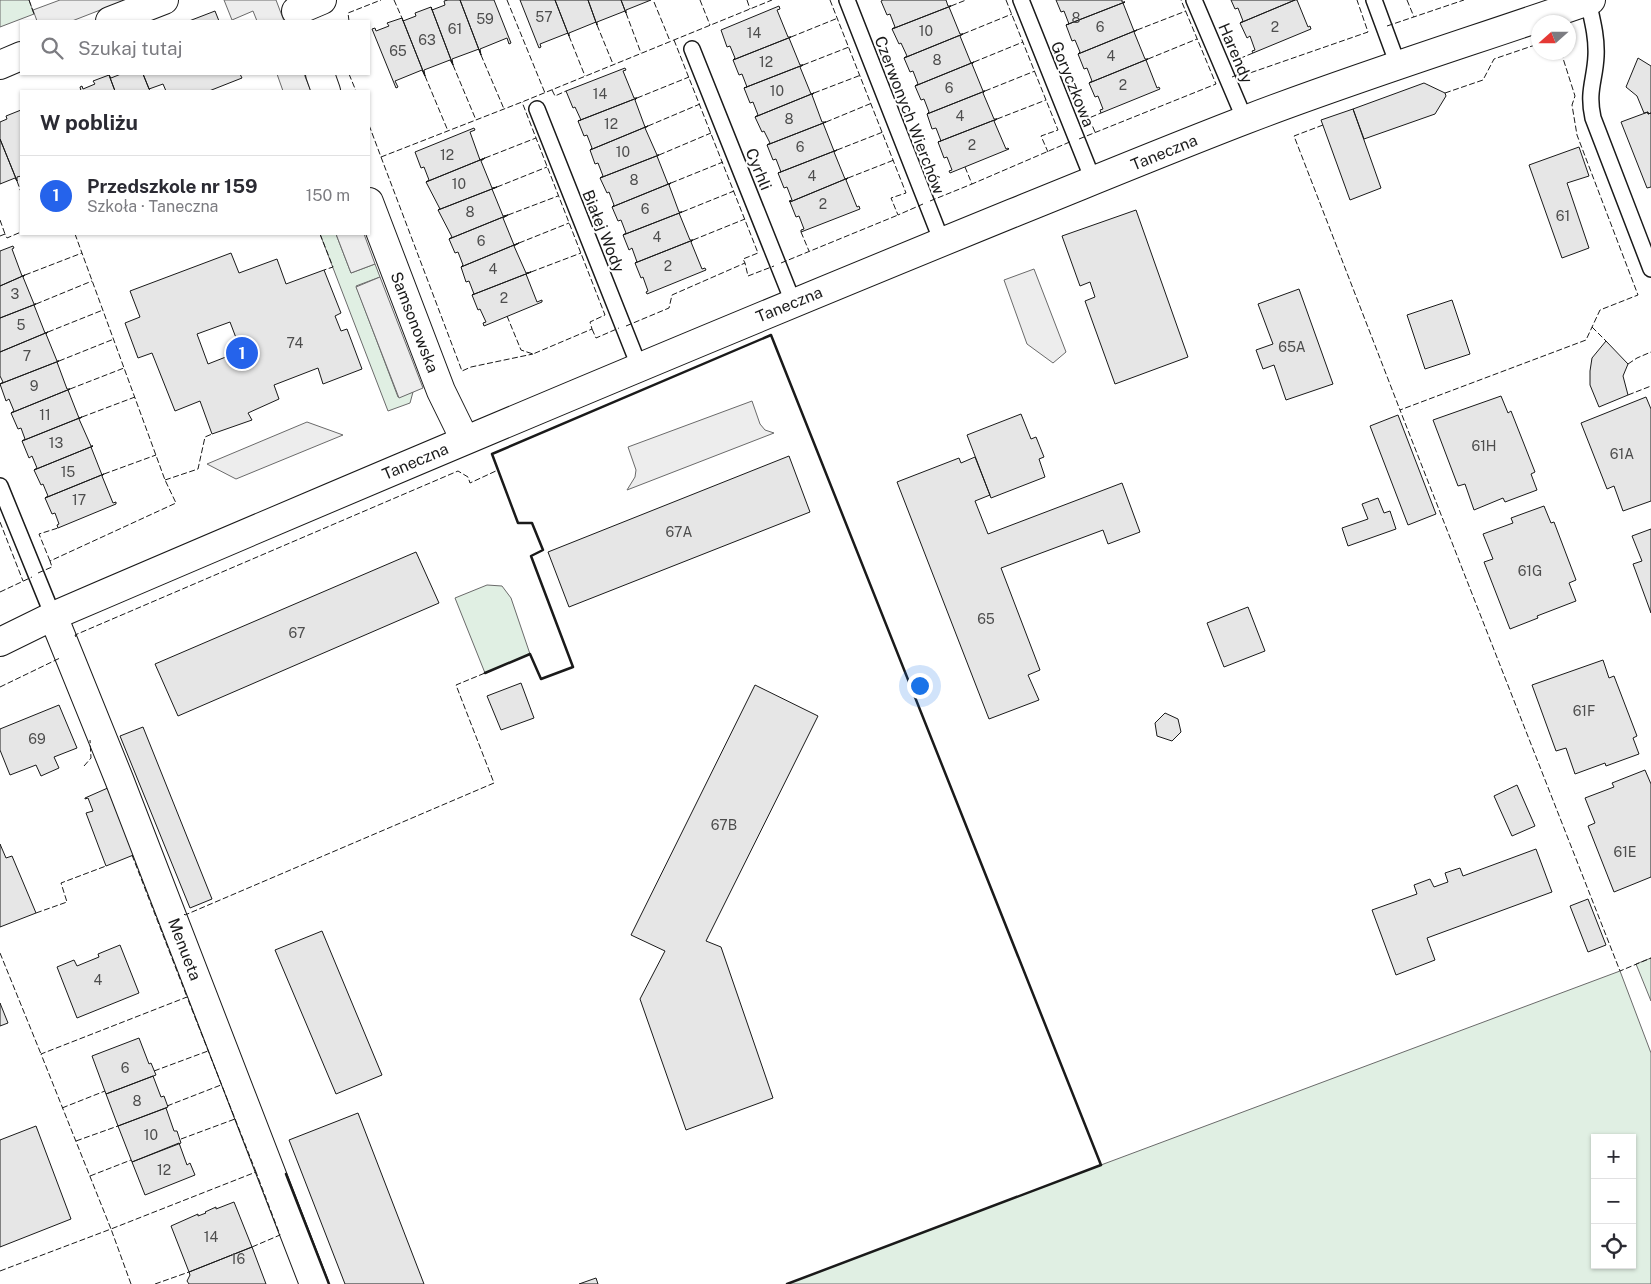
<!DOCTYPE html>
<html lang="pl">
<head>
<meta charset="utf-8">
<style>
	:root { --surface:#fff; --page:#f2f2f3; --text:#2b2b33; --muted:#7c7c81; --line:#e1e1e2; --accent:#2563eb }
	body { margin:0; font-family:"Public Sans",sans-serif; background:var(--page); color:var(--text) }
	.controls { position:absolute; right:15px; bottom:15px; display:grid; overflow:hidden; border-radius:0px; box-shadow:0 1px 4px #0004 }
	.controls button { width:45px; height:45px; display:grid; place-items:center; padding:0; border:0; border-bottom:1px solid var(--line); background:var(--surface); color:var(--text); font:25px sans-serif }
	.compass { position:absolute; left:1531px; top:15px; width:45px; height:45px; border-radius:50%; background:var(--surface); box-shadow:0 1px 4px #0004; rotate:249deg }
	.you { position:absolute; left:919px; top:685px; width:18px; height:18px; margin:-12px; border:4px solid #fff; border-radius:50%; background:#1a73e8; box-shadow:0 0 0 8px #1a73e833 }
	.badge { display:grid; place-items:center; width:32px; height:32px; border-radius:50%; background:var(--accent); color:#fff; font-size:16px; font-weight:700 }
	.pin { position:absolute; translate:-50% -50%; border:2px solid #fff; box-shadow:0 1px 5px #0006 }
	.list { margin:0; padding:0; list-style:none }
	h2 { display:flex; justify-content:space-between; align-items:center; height:65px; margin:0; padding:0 20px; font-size:21px }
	h2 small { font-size:16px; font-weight:400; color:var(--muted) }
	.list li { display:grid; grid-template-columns:32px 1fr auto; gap:15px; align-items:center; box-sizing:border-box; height:80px; padding:0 20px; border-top:1px solid var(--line) }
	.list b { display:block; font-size:19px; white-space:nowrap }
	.list p { margin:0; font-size:16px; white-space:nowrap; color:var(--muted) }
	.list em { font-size:16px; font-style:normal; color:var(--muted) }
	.icon { flex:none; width:28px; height:28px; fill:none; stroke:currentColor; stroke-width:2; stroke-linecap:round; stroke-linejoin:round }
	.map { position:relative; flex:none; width:1651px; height:1284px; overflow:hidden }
	.search { position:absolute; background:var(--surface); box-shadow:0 1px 4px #0004; left:20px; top:20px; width:350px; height:55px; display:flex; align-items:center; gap:12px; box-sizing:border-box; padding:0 18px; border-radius:0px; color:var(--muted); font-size:19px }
	.panel { position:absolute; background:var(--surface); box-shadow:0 1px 4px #0004; left:20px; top:90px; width:350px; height:145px; border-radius:0px }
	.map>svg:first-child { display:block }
	.green { fill:#e0efe3; stroke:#6a6a6a; fill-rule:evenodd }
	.parking { fill:#ededed; stroke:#6a6a6a }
	.building { fill:#e6e6e6; stroke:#1a1a1a; fill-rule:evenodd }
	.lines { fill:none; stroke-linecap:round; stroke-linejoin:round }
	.lane-casing { stroke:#1a1a1a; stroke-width:18 }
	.street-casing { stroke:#1a1a1a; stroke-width:30 }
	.lane { stroke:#fff; stroke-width:15 }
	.street { stroke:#fff; stroke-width:28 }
	.fence { stroke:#1a1a1a; stroke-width:1; stroke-dasharray:6 2.5; stroke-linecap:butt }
	.wall { stroke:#1a1a1a; stroke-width:2.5 }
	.labels { text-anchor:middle; stroke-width:4; stroke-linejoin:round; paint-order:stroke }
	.number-label { font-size:14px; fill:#4d4d4d }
	.street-label { font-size:16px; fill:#1a1a1a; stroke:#fff }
</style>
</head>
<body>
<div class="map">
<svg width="1651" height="1284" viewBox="0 0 1651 1284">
	<rect width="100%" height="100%" fill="#fff"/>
	<path class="green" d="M0,0H29L34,14L0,27Z
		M320,234H336L351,273L375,264L380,277L356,286L398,397L413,392L410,403L388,411Z
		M487,585L502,586L511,598L530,654L485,673L455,598Z
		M1651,958V1001L1636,964Z
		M1620,971L1651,1053V1284H787L1101,1165ZM1595,1138H1632V1265H1595Z"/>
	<path class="parking" d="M60,0H126L72,21H37L33,10Z
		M224,0H276L284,21H257L253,11L232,20Z
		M277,74H304L311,91H283Z
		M336,234H364L375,264L351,273Z
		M1034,269L1066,352L1053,363L1027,344L1004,280Z
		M380,277L423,388L399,398L356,287Z
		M752,401L760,424L765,430L774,433L627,490L635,477L636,470L628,447Z
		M307,422L343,435L236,479L207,464Z"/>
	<path class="building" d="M448,0H460L481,55L479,49L452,59L453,65L431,7L432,10L445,5L444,1Z
		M460,0H494L511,43L509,44L507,38L480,49L481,55Z
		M520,0H555L569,36L568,33L540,44L541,47L539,48Z
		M555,0H588L597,25L596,22L569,33V36Z
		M588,0H621L626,13L625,11L597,22V25Z
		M621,0H651L626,10V13Z
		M883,0H946L948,6H951L892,29L895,27L890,14L887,15L881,1Z
		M1056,0H1122V2H1125L1066,25L1069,24L1064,11L1061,12Z
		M1231,0H1295L1240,23L1243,21L1238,8L1235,9Z
		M1295,0H1297L1308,27L1310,26L1311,29L1253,53L1252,51L1255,50L1250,36L1247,38L1240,23Z
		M1125,2L1123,3L1134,31L1137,30L1078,54L1080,52L1075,40L1072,41L1066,25Z
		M779,6L780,9L777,10L788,37H791L733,60L735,58L730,46L727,47L721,30Z
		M951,6L949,7L960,34H963L904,58L907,56L901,43L899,44L892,29Z
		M431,7L453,65L450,60L424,70L425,76L402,18L403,21L416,16L415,13Z
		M215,11L219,21H189Z
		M402,18L425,76L422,70L395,81L398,87L396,88L372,29L375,28L376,31L389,26L387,23Z
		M1137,30L1134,32L1145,59H1148L1089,83L1092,81L1087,68L1084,69L1078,54Z
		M963,34L960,36L971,63L974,62L915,86L918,84L913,71L910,72L904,58Z
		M791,37L789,38L800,65H803L744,88L747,87L742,74L739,75L733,60Z
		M1638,58L1651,66V113L1648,114V112L1644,113L1637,96L1626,87Z
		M1148,59L1146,60L1157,88L1159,87L1160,89L1101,113L1100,110L1103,109L1098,96L1095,97L1089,83Z
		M974,62L972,64L983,91H985L927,114L929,112L924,99L921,100L915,86Z
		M803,65L800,67L811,94L814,93L755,117L758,115L753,102L750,103L744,88Z
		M625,68L626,70L623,71L634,98H637L578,121L581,120L575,107L573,108L566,91Z
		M121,74H143L150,91H115L109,75L111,78Z
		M143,74H240L242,78L209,91H166L163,84L149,89Z
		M109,75L115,91H81L80,87L82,86L83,89L95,84L93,81Z
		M1424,83L1445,93L1446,96L1435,114L1364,139L1353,109Z
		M985,91L983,93L994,119H997L938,142L941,141L936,128L932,129L927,114Z
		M814,93L812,95L822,122H826L767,145L770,143L764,131L762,132L755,117Z
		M637,98L635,100L645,127L648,126L590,150L592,148L587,135L584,136L578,121Z
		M1353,109L1381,188L1350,200L1321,120Z
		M21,110V176L17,177V181L0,139V122L7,119L6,116Z
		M1648,112V114L1651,113V187L1647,188L1621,122Z
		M997,119L994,121L1006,149L1008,148L1009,149L950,173L949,171L952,170L947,157L944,158L938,142Z
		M826,122L823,123L834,151L837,150L778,173L781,172L776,159L773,160L767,145Z
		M648,126L645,128L657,155H659L600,178L603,176L598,163L595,164L590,150Z
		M474,128L475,130L470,132L480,160L485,158L426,182L429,180L424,167L421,168L415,152Z
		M0,139L17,181L15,178L0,184Z
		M1579,147L1589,176L1567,183L1589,248L1562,258L1529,165Z
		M837,150L834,152L845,179L848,178L790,202L789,201L792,200L787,187L784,188L778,173Z
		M659,155L657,156L668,184L671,183L612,207L614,205L609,192L607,193L600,178Z
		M485,158L481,161L492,188L497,187L438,210L440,209L426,182Z
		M848,178L846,180L857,207L859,206L860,209L801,232V230L804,229L799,216L796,217L790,202Z
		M671,183L669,185L679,212H682L623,235L626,233L621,220L618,221L612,207Z
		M497,187L492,189L503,216L508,215L449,239L452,237L438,210Z
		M1136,210L1188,357L1115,384L1085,301L1095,297L1090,282L1080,286L1062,236Z
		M682,212L679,213L690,240H693L635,263L637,262L632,248L629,250L623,235Z
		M508,215L503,218L514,245L519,243L461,267L463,265L458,252L455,253L449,239Z
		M693,240L691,242L702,269L705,268L706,270L647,294L646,292L648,291L643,277L641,278L635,263Z
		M519,243L514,246L526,273L531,272L472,295L474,294L469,281L466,282L461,267Z
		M13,246L14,248L12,249L22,276L25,275L0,286V251Z
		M231,253L239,273L277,259L286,284L324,270L341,313L335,316L341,331L347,329L362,369L323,384L318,368L274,385L279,399L248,413L252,420L212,434L200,401L175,411L152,353L138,358L125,323L140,317L130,291ZM230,322L241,351L208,364L197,334Z
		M531,272L526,274L537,302L542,300V302L484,326L483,323L486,322L480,309L478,310L472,295Z
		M25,275L23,277L34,304H36L0,318V286Z
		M1299,289L1333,384L1286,400L1274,365L1263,369L1256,350L1273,344L1258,304Z
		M1452,300L1470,354L1425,369L1407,315Z
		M36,304L34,305L45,333L48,332L0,352V318Z
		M48,332L46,334L57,361H59L0,384L3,382L0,376V352Z
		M1606,341L1628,364L1623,376L1628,395L1599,407L1590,385V371L1592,358Z
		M59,361L57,362L67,389H70L11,413L14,411L9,399L6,401L0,384Z
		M70,389L68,390L79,418L82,417L22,441L25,439L21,428L18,429L11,413Z
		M1501,396L1508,413L1511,411L1535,472L1531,474L1537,490L1505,502L1503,498L1474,510L1465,484L1458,486L1433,420Z
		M1646,397L1651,409V501L1623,511L1614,486L1607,489L1581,423Z
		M1021,414L1031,439L1036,437L1044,457L1039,459L1045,477L991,498L967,435Z
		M1398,415L1436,514L1408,525L1370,426Z
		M82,417L79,419L91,446H93L34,470L37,468L32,456L29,458L22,441Z
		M93,446L91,447L102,475L104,474L45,498L48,496L43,484L41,485L34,470Z
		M789,456L810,512L569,607L548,552Z
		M975,457L990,495L975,501L988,534L1122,483L1140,532L1108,544L1103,530L1001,568L1040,670L1028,675L1039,700L989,719L897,482L959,458L961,463Z
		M104,474L102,476L113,503L116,502V504L58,528L57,525L59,524L55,513L52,514L45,498Z
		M1378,498L1384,513L1390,511L1396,529L1348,546L1342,528L1368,519L1362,504Z
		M1544,506L1551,523L1554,522L1576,580L1569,583L1576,601L1537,616L1538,618L1510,629L1484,562L1493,559L1483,534L1513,523L1511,518Z
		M1651,529V613L1633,564L1642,561L1632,536Z
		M416,552L439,603L178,716L155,664Z
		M1248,607L1265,651L1224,667L1207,623Z
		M1603,660L1609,678L1614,676L1637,736L1633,738L1639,754L1606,766L1605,763L1575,774L1566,748L1556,751L1532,685Z
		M521,683L534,718L501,730L487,696Z
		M755,685L818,716L706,941L721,947L773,1098L686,1130L640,999L665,951L631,935Z
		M59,705L77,748L54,757L59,768L41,776L36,765L10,775L0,750V729Z
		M1165,713L1178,719L1181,732L1172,741L1157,736L1155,723Z
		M143,727L212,899L190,908L120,736Z
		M1645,770L1651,784V877L1614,892L1588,826L1595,823L1585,798L1614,787L1612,783Z
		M1517,785L1535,826L1512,836L1494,796Z
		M110,787L136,854L106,866L86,813L93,811L88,798L85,799V798Z
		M0,844L6,858L12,856L36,913L0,927Z
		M1536,849L1552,892L1427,938L1435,960L1396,975L1372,910L1417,894L1414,885L1430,879L1434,887L1448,882L1445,873L1460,868L1463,876Z
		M1588,899L1606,945L1588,952L1570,906Z
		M322,931L382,1075L336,1094L275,950Z
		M120,945L139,993L77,1018L57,967L74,960L77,966L99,957L98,954Z
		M0,1003L8,1023L0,1026Z
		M139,1038L149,1064L151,1063L156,1075L106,1094L92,1056Z
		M153,1076L161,1097L164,1096L168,1107L118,1126L106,1094Z
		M166,1108L174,1131H177L181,1143L132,1162L118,1126Z
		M358,1113L424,1284H345L289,1140Z
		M36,1126L71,1219L0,1247V1140Z
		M179,1143L187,1165L190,1163L195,1175L145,1195L132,1162Z
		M234,1202L252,1247L189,1272L171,1226L198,1214V1216L206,1213L205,1212L216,1207V1209Z
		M252,1247L266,1284H189L187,1281L190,1275L189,1272Z
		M596,1278L598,1284H579Z"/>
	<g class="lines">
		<g class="lane-casing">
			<path id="lane" d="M847,0L942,242
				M1021,0L1093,180
				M1194,0L1245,120
				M1374,0L1398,65
				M1588,1C1592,19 1597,37 1596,56C1595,80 1587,91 1593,118L1651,269
				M692,49L793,302
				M537,109L639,366
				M0,486L53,616"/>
		</g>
		<g class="street-casing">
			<path id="street" d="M296,11L322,0
				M110,21L164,0
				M0,65L21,56
				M320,74L326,91
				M369,202L441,391L465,440
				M53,616L119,779L314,1284
				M0,642L53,616C372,479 692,344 1013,213C1090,182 1167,150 1245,120C1359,76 1476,40 1591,0"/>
		</g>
		<use href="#lane" class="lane"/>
		<use href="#street" class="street"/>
		<path class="fence" d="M29,0L34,14
			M394,0L402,18
			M507,0L545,93
			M700,0L710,25
			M747,0L750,9
			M830,0L906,193L891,198L898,215L923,204
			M1006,0L1058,130L1041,136L1048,152
			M1407,0L1414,17
			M654,2L670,41
			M951,6L966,0
			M626,13L641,53
			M349,21L348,13L381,0
			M597,25L613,64
			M1387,26L1464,0
			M1137,30L1186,11
			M963,34L1012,14
			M569,36L585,76
			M791,37L838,18
			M674,40L758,253L743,259L745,263
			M1561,52L1575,96L1572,105L1577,135L1638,295L1600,310L1586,340L1400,410L1620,971L1651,958
			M1253,53L1241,58L1247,74L1368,32L1357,0
			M481,55L504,109
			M1148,59L1197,39
			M974,62L1023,42
			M453,65L476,120
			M803,65L849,47
			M349,74L356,91
			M425,76L448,131
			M1232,77L1246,71
			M552,90L555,96L566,91
			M985,91L1035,71
			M814,93L861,75
			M1445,93L1483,80L1494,59L1538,44
			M637,98L689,77
			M997,119L1046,100
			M826,122L872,103
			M369,125L381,157L522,102L772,0
			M1323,125L1294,136L1400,410
			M648,126L700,104
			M1095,132L1089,118L1101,113
			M1079,139L1216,84L1181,0
			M837,150L883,132
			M659,155L711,133
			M381,157L462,371L471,367L533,354
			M485,158L536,138
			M965,167L972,184L1072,141
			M848,178L894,160
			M17,181L21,192
			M671,183L723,162
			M497,187L547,167
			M930,201L972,184
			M682,212L734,191
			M508,215L558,196
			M0,220L5,234
			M801,232L809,251
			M320,234L333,267L324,270
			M0,236L5,234L7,238L21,232
			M693,240L745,219
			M519,243L569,223
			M781,263L898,215
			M531,272L581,253
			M25,275L82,253
			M36,304L92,281
			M507,316L521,350L533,354L592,329L590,322L605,315L522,102
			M626,326L669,308L672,295L745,263L748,276L774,266
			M1592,327L1606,341
			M592,329L596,338L619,328
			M48,332L103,310
			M59,361L114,339
			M1628,364L1637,358L1651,352
			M70,389L124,368
			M1628,395L1651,386
			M82,417L135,397
			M104,474L156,455
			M165,480L198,469L205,437L212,434
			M0,522L23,581
			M50,561L39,534L58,528
			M38,573L52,567L50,561L176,503L165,480L75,234
			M0,592L32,577
			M76,637L75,635L458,471L468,477L470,483L498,470
			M0,687L60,658
			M84,766L91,758L90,740
			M132,855L187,997
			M36,913L67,902L61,883L106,866
			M184,914L185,915L494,783L456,685L485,673
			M0,953L41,1054
			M154,1071L208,1051
			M167,1106L221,1085
			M62,1108L105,1091
			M181,1139L235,1119
			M76,1141L118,1126
			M90,1176L131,1160
			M0,1271L111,1229L41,1054L187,997L256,1172
			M131,1284L111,1229L256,1172L280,1235L252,1247
			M155,1284L189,1272"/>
		<path class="wall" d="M485,673L530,654L541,679L573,667L531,556L543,550L532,523H518L492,454L771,335L1101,1165L787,1284
			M286,1174L329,1284"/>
	</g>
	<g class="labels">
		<g class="number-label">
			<text x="544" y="22">57</text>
			<text x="1076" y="23">8</text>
			<text x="485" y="24">59</text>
			<text x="1100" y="32">6</text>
			<text x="1275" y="32">2</text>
			<text x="455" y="34">61</text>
			<text x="926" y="36">10</text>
			<text x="754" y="38">14</text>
			<text x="427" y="45">63</text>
			<text x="398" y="56">65</text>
			<text x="1111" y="61">4</text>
			<text x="937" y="65">8</text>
			<text x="766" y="67">12</text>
			<text x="1123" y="90">2</text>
			<text x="949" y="93">6</text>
			<text x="777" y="96">10</text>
			<text x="600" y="99">14</text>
			<text x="960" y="121">4</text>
			<text x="789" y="124">8</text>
			<text x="611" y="129">12</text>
			<text x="972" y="150">2</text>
			<text x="800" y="152">6</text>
			<text x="623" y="157">10</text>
			<text x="447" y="160">12</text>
			<text x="812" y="181">4</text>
			<text x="634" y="185">8</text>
			<text x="459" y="189">10</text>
			<text x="823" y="209">2</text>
			<text x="645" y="214">6</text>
			<text x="470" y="217">8</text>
			<text x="1563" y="221">61</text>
			<text x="657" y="242">4</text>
			<text x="481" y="246">6</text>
			<text x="668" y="271">2</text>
			<text x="493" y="274">4</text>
			<text x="15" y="299">3</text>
			<text x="504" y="303">2</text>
			<text x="21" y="330">5</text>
			<text x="295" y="348">74</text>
			<text x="1292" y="352">65A</text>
			<text x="27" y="361">7</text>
			<text x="34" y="391">9</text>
			<text x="45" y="420">11</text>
			<text x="56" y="448">13</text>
			<text x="1484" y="451">61H</text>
			<text x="1622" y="459">61A</text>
			<text x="68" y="477">15</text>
			<text x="79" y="505">17</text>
			<text x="679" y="537">67A</text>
			<text x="1530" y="576">61G</text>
			<text x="986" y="624">65</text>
			<text x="297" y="638">67</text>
			<text x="1584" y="716">61F</text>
			<text x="37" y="744">69</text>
			<text x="724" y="830">67B</text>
			<text x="1625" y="857">61E</text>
			<text x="98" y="985">4</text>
			<text x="125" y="1073">6</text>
			<text x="137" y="1106">8</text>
			<text x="151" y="1140">10</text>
			<text x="164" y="1175">12</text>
			<text x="211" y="1242">14</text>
			<text x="238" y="1264">16</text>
		</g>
		<g class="street-label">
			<text transform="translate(1236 53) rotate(67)" y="6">Harendy</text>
			<text transform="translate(1073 84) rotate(68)" y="6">Goryczkowa</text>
			<text transform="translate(910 115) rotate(69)" y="6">Czerwonych Wierchów</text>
			<text transform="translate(1164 152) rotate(-22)" y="6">Taneczna</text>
			<text transform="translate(759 169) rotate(68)" y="6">Cyrhli</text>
			<text transform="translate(604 231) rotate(68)" y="6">Białej Wody</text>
			<text transform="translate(789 304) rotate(-22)" y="6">Taneczna</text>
			<text transform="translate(415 322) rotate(69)" y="6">Samsonowska</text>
			<text transform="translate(415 461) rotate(-23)" y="6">Taneczna</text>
			<text transform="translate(185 949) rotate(69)" y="6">Menueta</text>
		</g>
	</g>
</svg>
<div class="controls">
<button>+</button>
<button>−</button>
<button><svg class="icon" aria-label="locate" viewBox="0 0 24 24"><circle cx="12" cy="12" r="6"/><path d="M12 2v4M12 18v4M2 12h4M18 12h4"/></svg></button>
</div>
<svg class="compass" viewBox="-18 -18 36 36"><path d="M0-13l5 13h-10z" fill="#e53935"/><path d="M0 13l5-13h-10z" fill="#7c7c81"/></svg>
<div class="you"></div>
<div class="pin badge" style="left:242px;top:353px">1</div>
<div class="search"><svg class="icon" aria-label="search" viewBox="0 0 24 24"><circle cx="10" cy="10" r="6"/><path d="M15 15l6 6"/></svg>Szukaj tutaj</div>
<section class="panel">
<h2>W pobliżu<small></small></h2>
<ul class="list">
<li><span class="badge">1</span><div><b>Przedszkole nr 159</b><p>Szkoła · Taneczna</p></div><em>150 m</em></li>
</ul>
</section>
</div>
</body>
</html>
